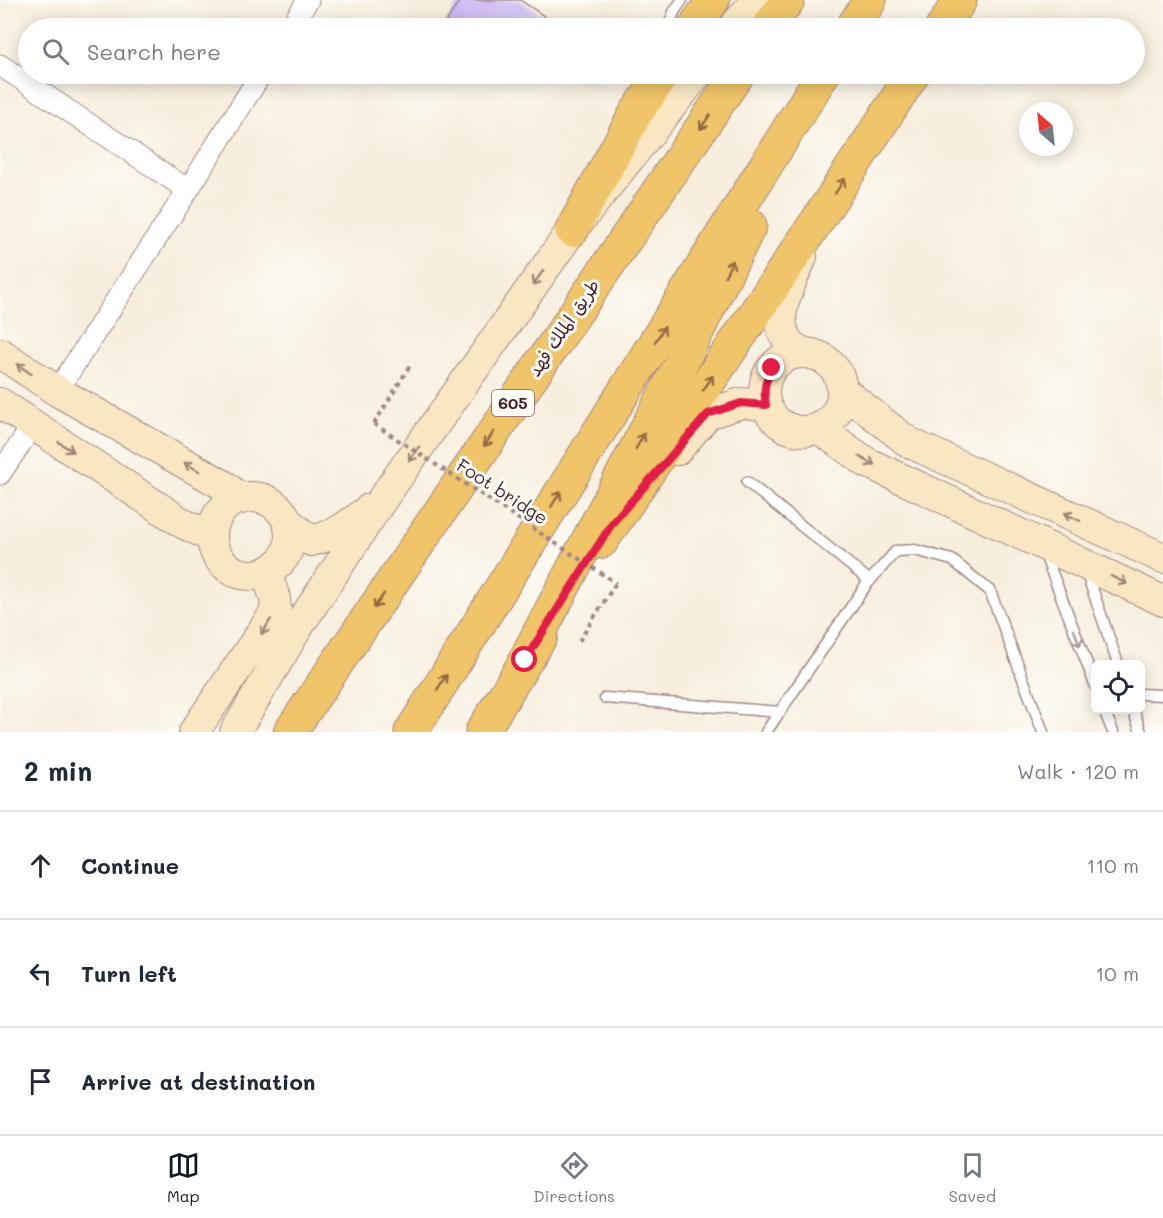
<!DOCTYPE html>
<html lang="en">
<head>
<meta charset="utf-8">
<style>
	:root { --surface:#fff; --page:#f2f2f3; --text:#1f2937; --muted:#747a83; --line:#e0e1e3; --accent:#111827 }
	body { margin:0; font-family:Mali,"Playpen Sans Arabic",sans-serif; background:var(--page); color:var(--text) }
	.controls { position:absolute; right:18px; bottom:18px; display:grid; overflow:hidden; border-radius:9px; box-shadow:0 3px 15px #0003 }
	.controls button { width:54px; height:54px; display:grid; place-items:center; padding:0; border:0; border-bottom:2px solid var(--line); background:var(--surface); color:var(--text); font:30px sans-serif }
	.compass { position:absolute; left:1019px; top:102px; width:54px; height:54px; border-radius:50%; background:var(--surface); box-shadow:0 3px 15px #0003; rotate:333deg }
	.stop { position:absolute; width:18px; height:18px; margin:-14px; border:4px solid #e11d48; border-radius:50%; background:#fff }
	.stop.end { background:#e11d48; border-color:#fff; box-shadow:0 2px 6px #0008 }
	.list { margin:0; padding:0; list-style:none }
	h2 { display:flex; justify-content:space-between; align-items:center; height:78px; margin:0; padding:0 24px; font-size:26px }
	h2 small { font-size:20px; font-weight:400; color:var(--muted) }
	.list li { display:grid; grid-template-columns:39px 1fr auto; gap:18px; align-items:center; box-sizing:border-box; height:108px; padding:0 24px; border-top:2px solid var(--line) }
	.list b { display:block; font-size:22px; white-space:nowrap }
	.list em { font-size:20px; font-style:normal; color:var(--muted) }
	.icon { flex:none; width:33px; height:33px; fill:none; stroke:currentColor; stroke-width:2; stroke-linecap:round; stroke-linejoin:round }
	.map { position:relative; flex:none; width:1163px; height:732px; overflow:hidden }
	.search { position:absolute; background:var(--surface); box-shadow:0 3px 15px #0003; left:18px; right:18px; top:18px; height:66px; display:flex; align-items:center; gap:15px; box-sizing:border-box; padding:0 21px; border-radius:33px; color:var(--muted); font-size:22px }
	.sheet { height:402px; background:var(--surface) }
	nav { display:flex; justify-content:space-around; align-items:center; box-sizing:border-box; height:84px; border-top:2px solid var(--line); background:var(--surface); font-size:16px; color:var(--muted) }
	nav a { display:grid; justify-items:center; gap:3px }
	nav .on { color:var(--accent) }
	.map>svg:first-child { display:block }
	.building { fill:#c8b2f4 }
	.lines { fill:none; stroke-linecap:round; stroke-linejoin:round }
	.lane-casing { stroke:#a08684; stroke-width:13 }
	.street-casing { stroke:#a08684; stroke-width:23 }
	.secondary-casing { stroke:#a08684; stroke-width:32 }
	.primary-casing { stroke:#a08684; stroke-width:35 }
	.highway-casing { stroke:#a08684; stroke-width:35 }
	.path { stroke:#a08684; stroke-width:4; stroke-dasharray:4.5 4.5; stroke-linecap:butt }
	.lane { stroke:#fff; stroke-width:10 }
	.street { stroke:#fff; stroke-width:21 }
	.secondary { stroke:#f9e7c3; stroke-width:30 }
	.primary { stroke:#f0c469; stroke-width:33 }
	.highway { stroke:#f0c469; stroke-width:33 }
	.path-bridge { stroke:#a08684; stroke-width:4; stroke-dasharray:4.5 4.5; stroke-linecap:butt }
	.oneway { stroke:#956947 }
	.oneway2 { stroke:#a28377 }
	.oneway3 { stroke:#ae9aa0 }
	.route { stroke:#e11d48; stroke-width:8 }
	.labels { text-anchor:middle; stroke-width:6; stroke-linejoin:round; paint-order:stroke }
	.shield { fill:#fdfcf7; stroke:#806168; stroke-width:1.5 }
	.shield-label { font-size:16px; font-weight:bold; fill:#4a1f2b }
	.street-label { font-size:18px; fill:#4a1f2b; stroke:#fdfcf7 }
</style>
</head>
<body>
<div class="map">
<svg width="1163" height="732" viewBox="0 0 1163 732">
	<rect width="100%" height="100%" fill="#fdfcf7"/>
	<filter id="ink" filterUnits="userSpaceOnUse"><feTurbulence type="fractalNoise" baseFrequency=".0167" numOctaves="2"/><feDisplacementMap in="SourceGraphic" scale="12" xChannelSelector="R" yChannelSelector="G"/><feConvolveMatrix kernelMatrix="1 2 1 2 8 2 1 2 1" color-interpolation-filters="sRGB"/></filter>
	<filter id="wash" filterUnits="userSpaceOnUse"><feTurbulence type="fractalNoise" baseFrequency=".008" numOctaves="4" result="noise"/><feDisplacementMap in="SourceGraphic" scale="24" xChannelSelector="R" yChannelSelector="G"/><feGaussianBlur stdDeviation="1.35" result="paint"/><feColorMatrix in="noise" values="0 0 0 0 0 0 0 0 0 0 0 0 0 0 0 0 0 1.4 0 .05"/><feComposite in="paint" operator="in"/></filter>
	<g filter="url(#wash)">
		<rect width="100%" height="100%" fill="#f7eedd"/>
		<g id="blocks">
			<path class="building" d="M460,0H520L547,18L539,28H442Z"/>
		</g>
	</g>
	<g filter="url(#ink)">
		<use href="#blocks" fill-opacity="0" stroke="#a08684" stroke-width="1.5"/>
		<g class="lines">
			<g class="lane-casing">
				<path id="lane" d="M668,28L674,12L682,0
					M747,482L870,581
					M1044,552L1096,687
					M1086,571L1118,664
					M1140,694L1163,695
					M605,698L780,712
					M1104,710L1113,732
					M1133,710L1141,732
					M766,732L866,585L896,551L915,550L952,560L990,591L1043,732"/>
			</g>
			<g class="street-casing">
				<path id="street" d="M290,28L308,0
					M0,65L188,190
					M57,391L188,190L261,74
					M0,474L33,425"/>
			</g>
			<g class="secondary-casing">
				<path id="secondary" d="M733,28L756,0
					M802,257C792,282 768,320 791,345C794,348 799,350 803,353
					M0,353L57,391L225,486L241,499
					M764 392a39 39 0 1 1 78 0a39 39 0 1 1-78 0Z
					M842,390L908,442L1163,558
					M0,403L184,524L212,537
					M818,428L866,462L1163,601
					M677,450L708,414L741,403L766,405
					M212 536a39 39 0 1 1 78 0a39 39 0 1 1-78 0Z
					M288,522L311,541C335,536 350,524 369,509
					M194,732L276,611L275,598L266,572
					M235,732L298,627L383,498L572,230L697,74"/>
			</g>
			<g class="primary-casing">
				<path id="primary" d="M694,28L713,0
					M942,28L960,0
					M572,230L636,113L663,74
					M601,542L817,221L913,74
					M482,732L541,636"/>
			</g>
			<g class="highway-casing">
				<path id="highway" d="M768,28L788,0
					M852,28L870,0
					M525,660L689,348L750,225
					M290,732L738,74
					M411,732L823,74"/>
			</g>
			<path class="path" d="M374,424L411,364
				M579,641L616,583"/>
			<use href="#lane" class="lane"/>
			<use href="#street" class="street"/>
			<use href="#secondary" class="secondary"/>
			<use href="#primary" class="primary"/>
			<use href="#highway" class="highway"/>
			<path class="path-bridge" d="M374,424L616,583"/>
		</g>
		<defs><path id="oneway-shaft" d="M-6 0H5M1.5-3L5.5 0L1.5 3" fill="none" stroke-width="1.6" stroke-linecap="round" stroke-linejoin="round" transform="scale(1.5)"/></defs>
		<g class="oneway">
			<use href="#oneway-shaft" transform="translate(705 122) rotate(124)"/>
			<use href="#oneway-shaft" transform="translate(840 186) rotate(-57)"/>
			<use href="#oneway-shaft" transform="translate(729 268) rotate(-64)"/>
			<use href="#oneway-shaft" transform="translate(660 334) rotate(-58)"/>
			<use href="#oneway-shaft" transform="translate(708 383) rotate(-56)"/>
			<use href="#oneway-shaft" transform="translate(489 439) rotate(124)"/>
			<use href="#oneway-shaft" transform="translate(640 441) rotate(-62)"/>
			<use href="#oneway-shaft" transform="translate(556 499) rotate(-58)"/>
			<use href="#oneway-shaft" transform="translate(379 601) rotate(124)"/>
			<use href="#oneway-shaft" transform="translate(442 682) rotate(-58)"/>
		</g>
		<g class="oneway2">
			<use href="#oneway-shaft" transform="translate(538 278) rotate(125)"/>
			<use href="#oneway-shaft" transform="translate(24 369) rotate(-146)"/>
			<use href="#oneway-shaft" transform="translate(66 447) rotate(33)"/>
			<use href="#oneway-shaft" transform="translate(414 454) rotate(125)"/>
			<use href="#oneway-shaft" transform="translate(867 461) rotate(30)"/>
			<use href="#oneway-shaft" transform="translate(192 467) rotate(-150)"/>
			<use href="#oneway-shaft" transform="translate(1072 517) rotate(-155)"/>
			<use href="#oneway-shaft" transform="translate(1119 580) rotate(25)"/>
			<use href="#oneway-shaft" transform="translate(266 627) rotate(122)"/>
		</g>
		<use class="oneway3" href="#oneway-shaft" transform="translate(1077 638) rotate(69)"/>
	</g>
	<g class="lines" filter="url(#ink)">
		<path class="route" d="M525,660L613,522L708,414L741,403L766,405C763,390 765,381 772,368"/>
	</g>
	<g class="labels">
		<rect class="shield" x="492" y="390" width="42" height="26" rx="4.5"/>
		<g class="shield-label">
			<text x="513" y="409">605</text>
		</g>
		<g class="street-label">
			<text transform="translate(564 328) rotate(-56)" y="6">طريق الملك فهد</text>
			<text transform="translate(502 492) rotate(33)" y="6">Foot bridge</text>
		</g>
	</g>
</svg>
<div class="controls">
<button><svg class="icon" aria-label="locate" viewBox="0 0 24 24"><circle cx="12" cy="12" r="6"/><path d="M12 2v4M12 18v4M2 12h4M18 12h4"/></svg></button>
</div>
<svg class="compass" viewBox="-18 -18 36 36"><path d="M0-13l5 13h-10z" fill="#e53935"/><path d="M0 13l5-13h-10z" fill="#747a83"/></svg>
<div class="stop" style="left:525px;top:660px"></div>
<div class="stop end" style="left:772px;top:368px"></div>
<div class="search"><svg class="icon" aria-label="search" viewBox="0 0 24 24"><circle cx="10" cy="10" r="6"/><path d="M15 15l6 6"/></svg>Search here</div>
</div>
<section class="sheet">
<h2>2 min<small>Walk · 120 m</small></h2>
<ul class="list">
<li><svg class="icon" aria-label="ahead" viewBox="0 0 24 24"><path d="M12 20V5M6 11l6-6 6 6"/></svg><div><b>Continue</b></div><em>110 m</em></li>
<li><svg class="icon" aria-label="left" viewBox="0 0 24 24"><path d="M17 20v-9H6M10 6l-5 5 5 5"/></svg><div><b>Turn left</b></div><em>10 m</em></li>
<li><svg class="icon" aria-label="arrive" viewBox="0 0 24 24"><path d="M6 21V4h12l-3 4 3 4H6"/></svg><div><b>Arrive at destination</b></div></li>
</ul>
</section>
<nav>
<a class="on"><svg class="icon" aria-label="map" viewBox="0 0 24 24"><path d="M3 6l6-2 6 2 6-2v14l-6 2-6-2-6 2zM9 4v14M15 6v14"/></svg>Map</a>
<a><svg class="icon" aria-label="directions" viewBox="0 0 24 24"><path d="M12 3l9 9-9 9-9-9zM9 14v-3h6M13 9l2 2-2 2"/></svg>Directions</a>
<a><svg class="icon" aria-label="saved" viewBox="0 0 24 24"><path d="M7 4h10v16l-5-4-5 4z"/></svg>Saved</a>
</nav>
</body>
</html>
